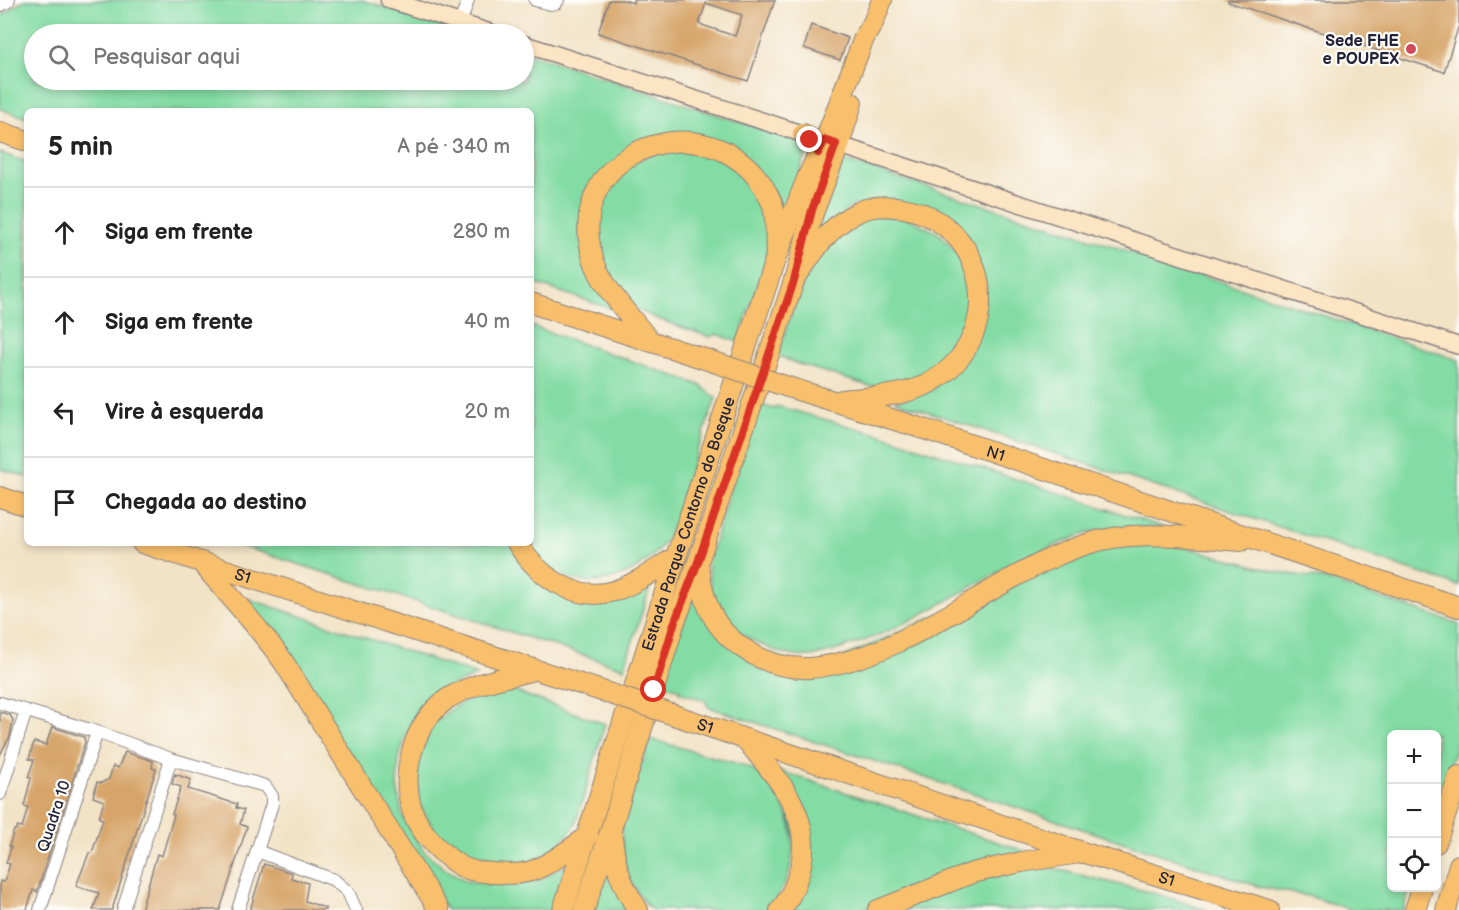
<!DOCTYPE html>
<html lang="pt">
<head>
<meta charset="utf-8">
<style>
	:root { --surface:#fff; --page:#f6f6f6; --text:#222; --muted:#767676; --line:#e0e0e0 }
	body { margin:0; font-family:"Balsamiq Sans",sans-serif; background:var(--page); color:var(--text) }
	.controls { position:absolute; right:18px; bottom:18px; display:grid; overflow:hidden; border-radius:9px; box-shadow:0 3px 9px #0003 }
	.controls button { width:54px; height:54px; display:grid; place-items:center; padding:0; border:0; border-bottom:2px solid var(--line); background:var(--surface); color:var(--text); font:30px sans-serif }
	.stop { position:absolute; width:18px; height:18px; margin:-14px; border:4px solid #d93025; border-radius:50%; background:#fff }
	.stop.end { background:#d93025; border-color:#fff; box-shadow:0 2px 6px #0008 }
	.list { margin:0; padding:0; list-style:none }
	h2 { display:flex; justify-content:space-between; align-items:center; height:78px; margin:0; padding:0 24px; font-size:26px }
	h2 small { font-size:20px; font-weight:400; color:var(--muted) }
	.list li { display:grid; grid-template-columns:39px 1fr auto; gap:18px; align-items:center; box-sizing:border-box; height:90px; padding:0 24px; border-top:2px solid var(--line) }
	.list b { display:block; font-size:22px; white-space:nowrap }
	.list em { font-size:20px; font-style:normal; color:var(--muted) }
	.icon { flex:none; width:33px; height:33px; fill:none; stroke:currentColor; stroke-width:2; stroke-linecap:round; stroke-linejoin:round }
	.map { position:relative; flex:none; width:1459px; height:910px; overflow:hidden }
	.search { position:absolute; background:var(--surface); box-shadow:0 3px 9px #0003; left:24px; top:24px; width:510px; height:66px; display:flex; align-items:center; gap:15px; box-sizing:border-box; padding:0 21px; border-radius:33px; color:var(--muted); font-size:22px }
	.panel { position:absolute; background:var(--surface); box-shadow:0 3px 9px #0003; left:24px; top:108px; width:510px; height:438px; border-radius:9px }
	.map>svg:first-child { display:block }
	.green { fill:#82dca3; stroke:#527f6f; stroke-width:1.5 }
	.building { fill:#d7a56b; fill-rule:evenodd }
	.lines { fill:none; stroke-linecap:round; stroke-linejoin:round }
	.minor-casing { stroke:#8a8280; stroke-width:14 }
	.tertiary-casing { stroke:#8a8280; stroke-width:17 }
	.secondary-casing { stroke:#8a8280; stroke-width:19 }
	.primary-casing { stroke:#8a8280; stroke-width:22 }
	.trunk-casing { stroke:#8a8280; stroke-width:22 }
	.minor { stroke:#fff; stroke-width:12 }
	.tertiary { stroke:#fff; stroke-width:15 }
	.secondary { stroke:#fce5c4; stroke-width:16 }
	.primary { stroke:#f8bf6c; stroke-width:20 }
	.trunk { stroke:#f8bf6c; stroke-width:20 }
	.trunk-bridge-casing { stroke:#8a8280; stroke-width:22; stroke-linecap:butt }
	.trunk-bridge { stroke:#f8bf6c; stroke-width:20 }
	.route { stroke:#d93025; stroke-width:8 }
	.poi-dot { fill:#d1495b; stroke:#fdfcf7; stroke-width:2 }
	.labels { text-anchor:middle; stroke-width:4.5; stroke-linejoin:round; paint-order:stroke }
	.poi-label { font-size:16px; font-weight:bold; fill:#22223b; stroke:#fdfcf7; text-anchor:end }
	.street-label { font-size:16px; fill:#22223b; stroke:#fdfcf7 }
</style>
</head>
<body>
<div class="map">
<svg width="1459" height="910" viewBox="0 0 1459 910">
	<rect width="100%" height="100%" fill="#fdfcf7"/>
	<filter id="ink" filterUnits="userSpaceOnUse"><feTurbulence type="fractalNoise" baseFrequency=".0167" numOctaves="2"/><feDisplacementMap in="SourceGraphic" scale="12" xChannelSelector="R" yChannelSelector="G"/><feConvolveMatrix kernelMatrix="1 2 1 2 8 2 1 2 1" color-interpolation-filters="sRGB"/></filter>
	<filter id="wash" filterUnits="userSpaceOnUse"><feTurbulence type="fractalNoise" baseFrequency=".008" numOctaves="4" result="noise"/><feDisplacementMap in="SourceGraphic" scale="24" xChannelSelector="R" yChannelSelector="G"/><feGaussianBlur stdDeviation="1.35" result="paint"/><feColorMatrix in="noise" values="0 0 0 0 0 0 0 0 0 0 0 0 0 0 0 0 0 1.4 0 .05"/><feComposite in="paint" operator="in"/></filter>
	<g filter="url(#wash)">
		<rect width="100%" height="100%" fill="#f2e3c6"/>
		<path class="green" d="M24,0H362L469,34H34V80H524V52L801,142L807,149L781,231L738,151L648,139L584,205L580,234L584,261L615,310L531,282V111H27V118L0,109V17Z
			M660,150L711,153L744,174L770,218L767,257L738,342L717,334L710,337L655,318L632,307L594,248L602,195L626,167Z
			M0,153L27,162V477L0,469Z
			M845,161L1070,232L1459,360V586L895,401L934,389L985,301L948,223L854,205L814,234L840,163Z
			M894,216L906,217L940,234L959,255L971,288V313L963,342L946,364L902,387L869,386L792,362L778,355L797,295L816,257L835,233L864,217Z
			M531,326L700,385L716,398C705,430 693,461 683,493C677,509 674,530 663,544C638,578 588,595 550,569C541,563 533,551 525,543H531Z
			M756,404L775,409L777,406L881,435L1169,529C1150,527 1129,526 1110,528C1092,530 1074,538 1058,544C985,573 923,622 849,646C833,652 813,658 796,656C780,654 766,647 753,641C722,625 709,596 708,562Z
			M232,543H511L583,602L656,569L624,668Z
			M1097,544L1178,545L1277,572L1323,579L1459,624V736L1437,806L1436,734H1392V888H1410L1403,910H1352L1312,897L1261,887L708,707L705,700L679,692L680,689L660,683L695,590L734,645L816,669Z
			M237,595L478,675L441,690L422,708L408,729L399,758L397,785L402,815L424,851L445,869L466,881L514,885L537,881L567,864L552,910H447Z
			M511,690L605,724L575,826L556,848L531,862L513,866L472,861L456,853L439,838L421,808L417,785L418,762L425,738L437,721L453,707L475,696Z
			M650,739C672,745 694,752 717,758C727,761 738,763 748,767C762,774 769,783 777,795C802,832 797,878 767,910H652L647,906L631,883L624,861L621,828Z
			M780,771L1031,853L984,861L860,910H786L804,877Z
			M606,858L631,910H589Z
			M1044,866L1157,894L1207,910H896L975,879Z"/>
		<g id="blocks">
			<path class="building" d="M609,0H624L633,3V0H775L748,81L598,33ZM706,3L742,15L735,36L699,24Z
				M1228,0H1459V25L1444,72L1228,2Z
				M811,25L848,38L840,60L804,48Z
				M0,712L10,715L13,720L10,736L0,755Z
				M52,727L84,737L85,742L37,892L33,890L27,910H0V881L4,882L10,864L6,863L11,847L9,846L14,830H16L17,827L22,828L28,807L24,806L31,778L28,777L34,760L29,759L34,742L46,745Z
				M125,752L153,761L152,768L156,769L112,910H93L99,893L76,886L89,853H92L103,819L99,818L104,801L93,797L97,782L101,783L109,779L113,766L118,768Z
				M175,774L191,780L188,789L237,804L236,808L244,810L240,824L247,827L220,910H141L157,854L162,856L174,815L172,814L181,787L172,784Z
				M264,864L292,873L291,878L308,883L305,901L325,908V910H250Z"/>
		</g>
	</g>
	<g filter="url(#ink)">
		<use href="#blocks" fill-opacity="0" stroke="#8a8280" stroke-width="1.5"/>
		<g class="lines">
			<g class="minor-casing">
				<path id="minor" d="M535,0L551,4L556,3L558,0
					M460,24L468,0
					M0,703L97,732L171,759L265,786L272,796V804L238,910
					M0,794L26,711
					M257,851L334,880L348,892L356,910
					M40,910L97,732
					M123,910L171,759"/>
			</g>
			<g class="tertiary-casing">
				<path id="tertiary" d="M0,4L7,0"/>
			</g>
			<g class="secondary-casing">
				<path id="secondary" d="M389,0L495,34
					M524,44L803,134
					M839,145L1459,346"/>
			</g>
			<g class="primary-casing">
				<g id="primary">
					<path d="M803,134L810,139L818,153"/>
					<path id="s1" d="M563,910L676,557L776,257L808,176L825,140L864,38L873,23L882,0"/>
					<path d="M584,910L611,829L674,624L698,562L794,281L812,216L839,145L852,103"/>
				</g>
			</g>
			<g class="trunk-casing">
				<g id="trunk">
					<path d="M0,132L27,141"/>
					<path d="M794,281C812,254 828,226 858,212C872,205 887,205 903,208C991,224 1008,338 931,382C905,397 871,397 842,400"/>
					<path d="M531,303L708,360"/>
					<path d="M649,340C631,317 601,286 593,258C559,143 724,93 772,203C777,215 775,243 776,257"/>
					<path id="s2" d="M788,387L930,431L1459,607"/>
					<path d="M0,497L27,506"/>
					<path id="s3" d="M142,543L602,691"/>
					<path d="M517,543C537,575 574,603 614,591C636,584 656,569 676,557"/>
					<path d="M201,562C228,595 258,626 283,661L439,910"/>
					<path d="M698,562C703,602 712,630 749,652C767,663 789,669 810,668C907,660 996,573 1087,544C1136,528 1191,538 1241,541"/>
					<path d="M533,670C506,678 471,683 447,699C414,723 400,771 412,810C417,826 431,843 444,854C451,860 461,868 471,870C478,872 486,872 493,873C507,874 521,875 534,870C553,863 571,848 588,836"/>
					<path id="s4" d="M677,716L1085,853L1269,910"/>
					<path d="M746,740C778,780 816,817 799,873C795,886 790,900 780,910"/>
					<path d="M611,829C615,865 618,879 638,910"/>
					<path d="M1436,843L1459,776"/>
					<path d="M878,910L972,873L1021,862L1080,853"/>
					<path d="M1415,910L1422,888"/>
					<path d="M1446,910L1459,865"/>
				</g>
			</g>
			<use href="#minor" class="minor"/>
			<use href="#tertiary" class="tertiary"/>
			<use href="#secondary" class="secondary"/>
			<use href="#primary" class="primary"/>
			<use href="#trunk" class="trunk"/>
			<g class="trunk-bridge-casing">
				<path id="trunk-bridge" d="M708,360L788,387
					M602,691L677,716"/>
			</g>
			<use href="#trunk-bridge" class="trunk-bridge"/>
		</g>
	</g>
	<g class="lines" filter="url(#ink)">
		<path class="route" d="M654,690L674,624L698,562L794,281L812,210L836,144L825,140L818,153L810,140"/>
	</g>
	<circle class="poi-dot" cx="1411" cy="49" r="6"/>
	<g class="labels">
		<g class="poi-label">
			<text x="1399" y="46">Sede FHE<tspan x="1399" dy="18">e POUPEX</tspan></text>
		</g>
		<g class="street-label">
			<text dy="6" stroke="none"><textPath href="#s2" startOffset="218">N1</textPath></text>
			<text dy="6" stroke="none"><textPath href="#s1" startOffset="406">Estrada Parque Contorno do Bosque</textPath></text>
			<text dy="6" stroke="none"><textPath href="#s3" startOffset="106">S1</textPath></text>
			<text dy="6" stroke="none"><textPath href="#s4" startOffset="30">S1</textPath></text>
			<text transform="translate(53 816) rotate(-72)" y="6">Quadra 10</text>
			<text dy="6" stroke="none"><textPath href="#s4" startOffset="516">S1</textPath></text>
		</g>
	</g>
</svg>
<div class="controls">
<button>+</button>
<button>−</button>
<button><svg class="icon" aria-label="locate" viewBox="0 0 24 24"><circle cx="12" cy="12" r="6"/><path d="M12 2v4M12 18v4M2 12h4M18 12h4"/></svg></button>
</div>
<div class="stop" style="left:654px;top:690px"></div>
<div class="stop end" style="left:810px;top:140px"></div>
<div class="search"><svg class="icon" aria-label="search" viewBox="0 0 24 24"><circle cx="10" cy="10" r="6"/><path d="M15 15l6 6"/></svg>Pesquisar aqui</div>
<section class="panel">
<h2>5 min<small>A pé · 340 m</small></h2>
<ul class="list">
<li><svg class="icon" aria-label="ahead" viewBox="0 0 24 24"><path d="M12 20V5M6 11l6-6 6 6"/></svg><div><b>Siga em frente</b></div><em>280 m</em></li>
<li><svg class="icon" aria-label="ahead" viewBox="0 0 24 24"><path d="M12 20V5M6 11l6-6 6 6"/></svg><div><b>Siga em frente</b></div><em>40 m</em></li>
<li><svg class="icon" aria-label="left" viewBox="0 0 24 24"><path d="M17 20v-9H6M10 6l-5 5 5 5"/></svg><div><b>Vire à esquerda</b></div><em>20 m</em></li>
<li><svg class="icon" aria-label="arrive" viewBox="0 0 24 24"><path d="M6 21V4h12l-3 4 3 4H6"/></svg><div><b>Chegada ao destino</b></div></li>
</ul>
</section>
</div>
</body>
</html>
